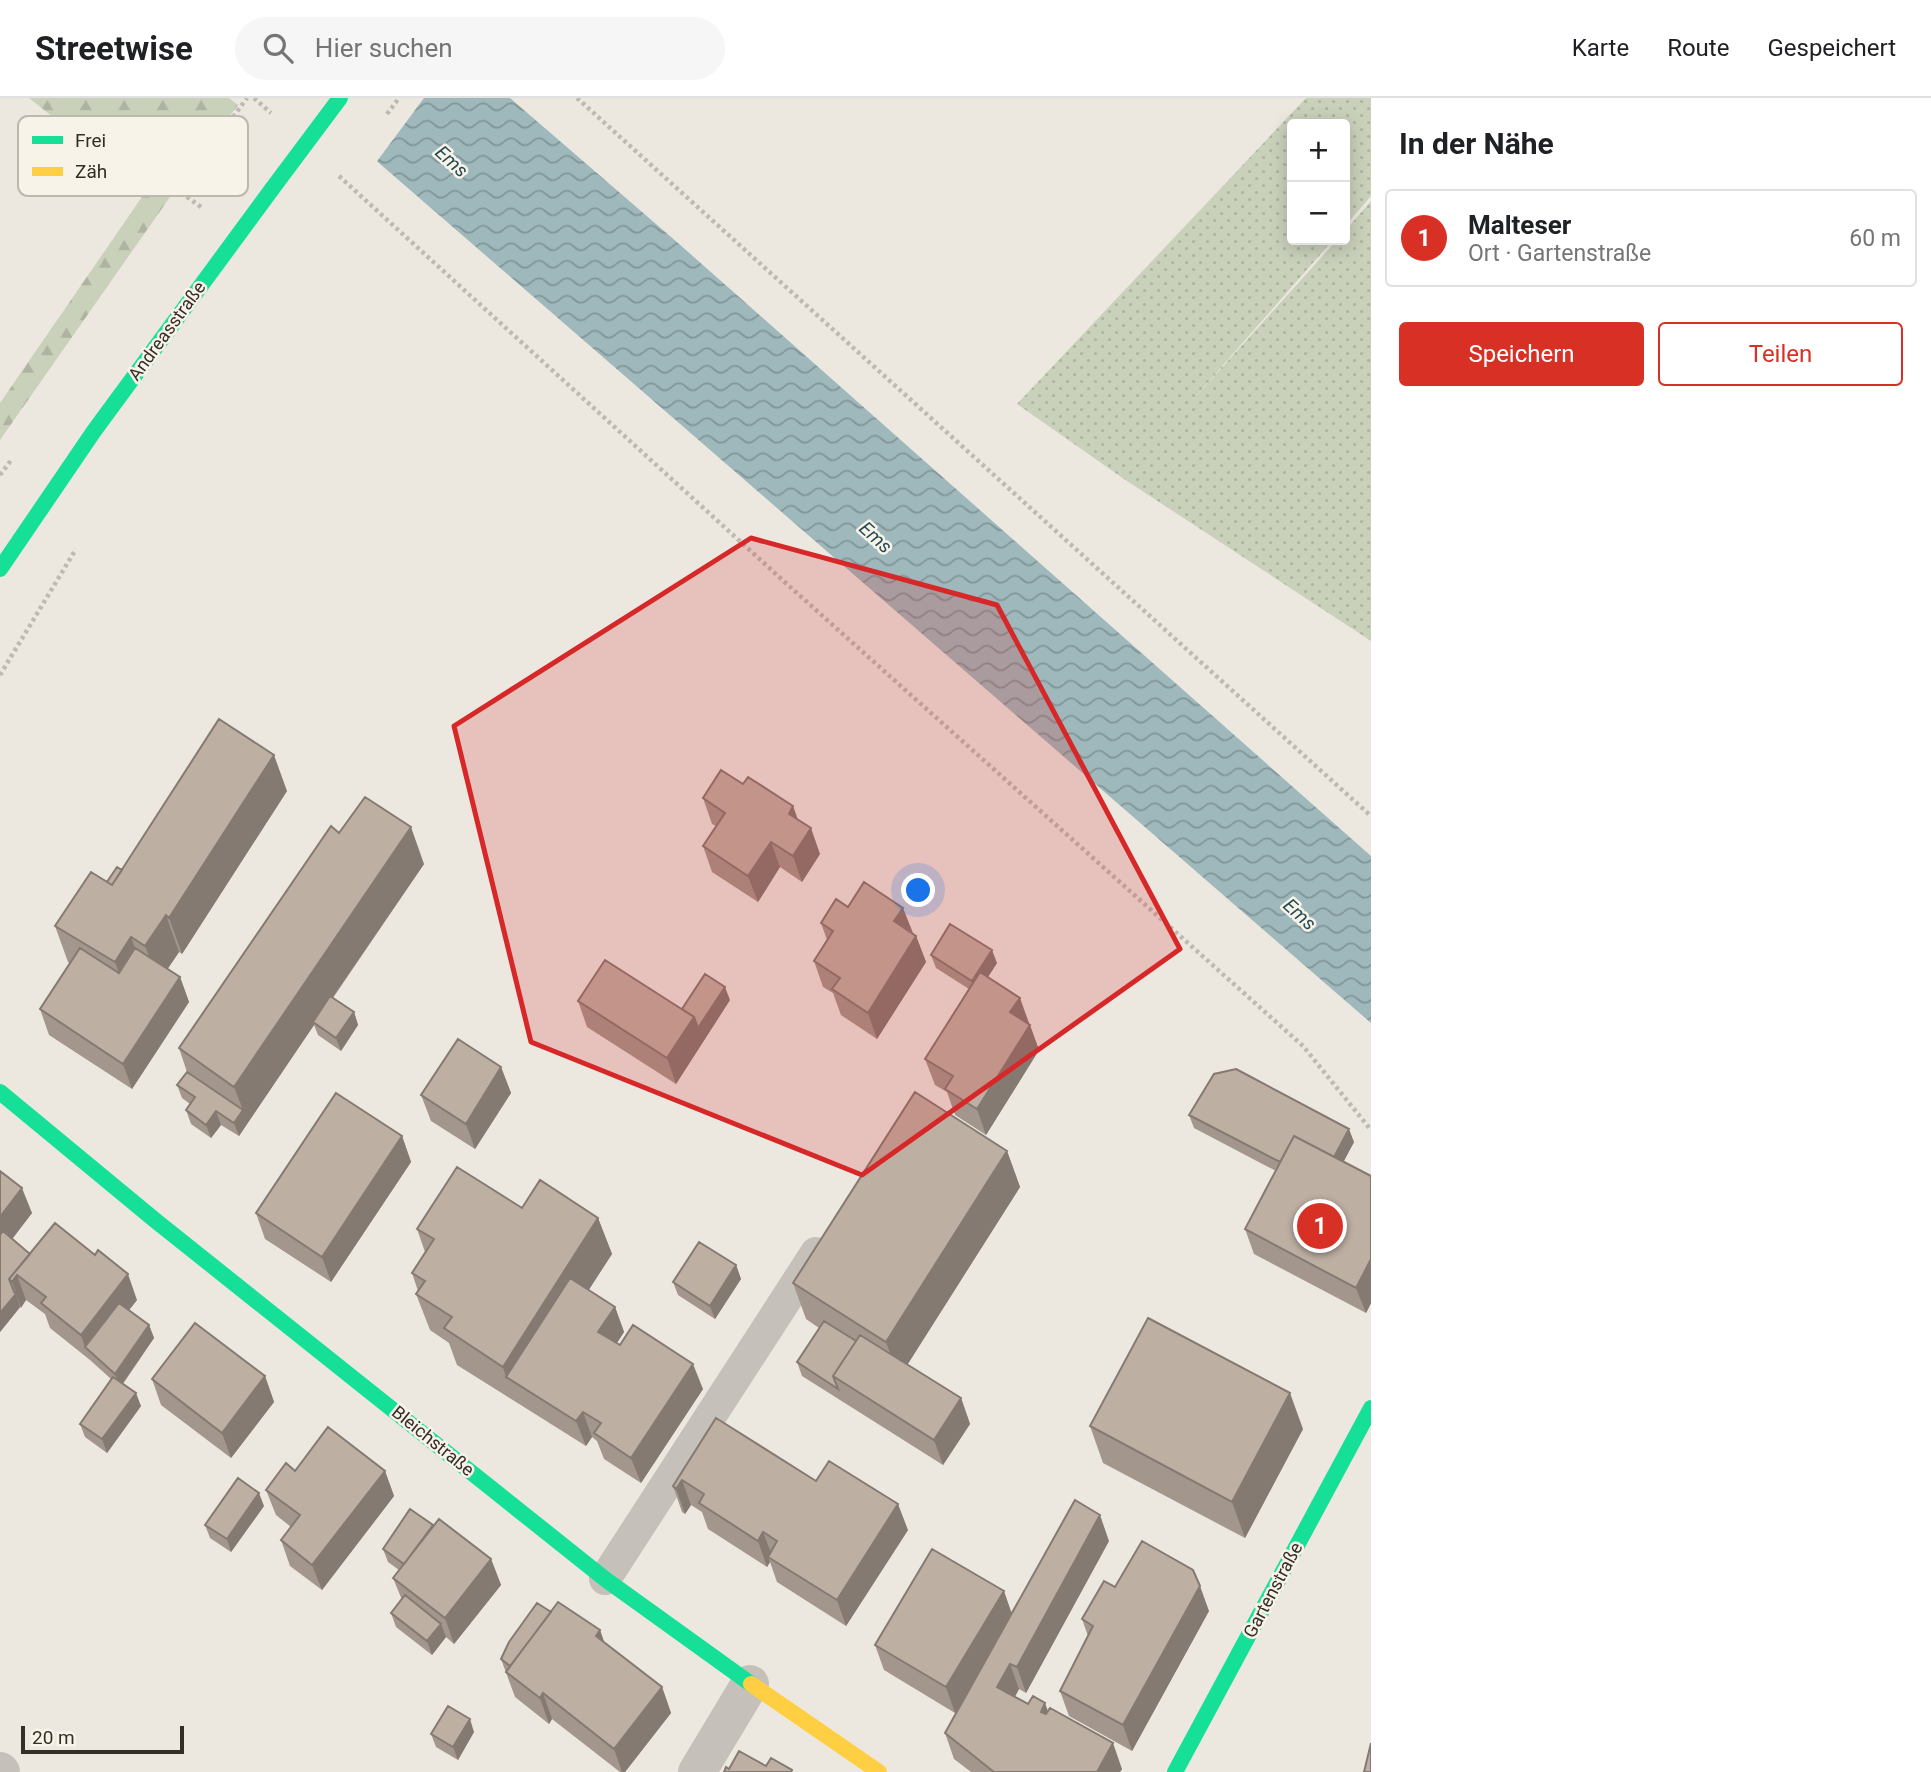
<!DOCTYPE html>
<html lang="de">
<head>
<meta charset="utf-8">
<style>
	:root { --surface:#fff; --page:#f6f6f6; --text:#202124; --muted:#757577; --line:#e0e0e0; --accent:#d93025 }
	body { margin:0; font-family:Roboto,sans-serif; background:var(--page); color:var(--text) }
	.controls { position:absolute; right:21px; top:21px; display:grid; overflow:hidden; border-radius:7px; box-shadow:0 4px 18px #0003 }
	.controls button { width:63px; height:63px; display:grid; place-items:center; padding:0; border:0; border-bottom:2px solid var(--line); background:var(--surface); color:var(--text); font:35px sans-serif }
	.scale { position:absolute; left:21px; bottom:18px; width:163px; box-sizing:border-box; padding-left:7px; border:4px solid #352e28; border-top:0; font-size:19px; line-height:24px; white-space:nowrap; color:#352e28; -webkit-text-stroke:5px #f8f3e8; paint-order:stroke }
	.you { position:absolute; left:919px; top:793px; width:24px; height:24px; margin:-18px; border:5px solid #fff; border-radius:50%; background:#1a73e8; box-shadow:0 0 0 10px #1a73e833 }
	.badge { display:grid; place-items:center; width:46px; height:46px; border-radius:50%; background:var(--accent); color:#fff; font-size:23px; font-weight:700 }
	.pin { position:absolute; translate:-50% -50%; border:4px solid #fff; box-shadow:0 2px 7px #0006 }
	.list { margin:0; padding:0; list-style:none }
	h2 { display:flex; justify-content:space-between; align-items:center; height:91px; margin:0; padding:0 28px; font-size:30px }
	h2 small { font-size:23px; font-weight:400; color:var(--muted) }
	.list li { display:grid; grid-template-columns:46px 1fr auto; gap:21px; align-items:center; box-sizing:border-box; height:98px; margin:0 14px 14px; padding:0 14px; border:2px solid var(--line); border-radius:7px }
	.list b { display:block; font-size:26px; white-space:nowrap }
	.list p { margin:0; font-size:23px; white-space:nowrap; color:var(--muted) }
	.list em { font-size:23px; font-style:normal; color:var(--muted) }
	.actions { display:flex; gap:14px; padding:21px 28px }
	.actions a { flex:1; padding:16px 0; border:2px solid var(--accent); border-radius:7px; text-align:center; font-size:24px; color:var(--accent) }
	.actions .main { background:var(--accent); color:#fff }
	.icon { flex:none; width:38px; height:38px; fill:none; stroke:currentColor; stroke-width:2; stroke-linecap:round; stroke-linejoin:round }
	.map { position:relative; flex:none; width:1371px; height:1674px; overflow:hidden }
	header { display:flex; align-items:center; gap:42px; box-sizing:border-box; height:98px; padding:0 35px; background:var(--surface); border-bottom:2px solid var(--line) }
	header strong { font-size:33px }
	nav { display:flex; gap:38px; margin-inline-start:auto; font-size:24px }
	.search { width:490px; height:63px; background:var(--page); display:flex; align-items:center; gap:18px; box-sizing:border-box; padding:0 24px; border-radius:38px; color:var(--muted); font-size:26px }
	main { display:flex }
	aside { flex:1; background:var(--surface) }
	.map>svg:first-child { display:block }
	.grass { fill:url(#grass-dots) }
	.forest { fill:url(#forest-firs) }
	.water { fill:url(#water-waves) }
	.pier { fill:#ece8e0 }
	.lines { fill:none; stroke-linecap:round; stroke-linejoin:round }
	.path { stroke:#beb9b2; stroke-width:4.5; stroke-dasharray:3.5 3.5; stroke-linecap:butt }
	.lane { stroke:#c5c0b9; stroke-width:32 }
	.street { stroke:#c5c0b9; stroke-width:38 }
	.fast { stroke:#16e098; stroke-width:16 }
	.slow { stroke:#ffcf43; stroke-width:16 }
	.path-bridge { stroke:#beb9b2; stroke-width:4.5; stroke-dasharray:3.5 3.5; stroke-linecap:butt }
	.fast-bridge { stroke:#16e098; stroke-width:16 }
	.wall { fill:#a3968c }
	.shaded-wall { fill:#857a72 }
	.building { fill:#beafa3; stroke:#857a72; stroke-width:2 }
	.marked { fill:#d62828; fill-opacity:0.2; stroke:#d62828; stroke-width:5; stroke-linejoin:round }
	.labels { text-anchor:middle; stroke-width:5; stroke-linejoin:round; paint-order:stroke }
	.street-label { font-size:18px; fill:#352e28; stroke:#f8f3e8 }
	.water-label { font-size:19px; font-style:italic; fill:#204954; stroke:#f8f3e8 }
	.key { fill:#f8f3e8; stroke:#beb8ae; stroke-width:2 }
	.key-label { font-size:19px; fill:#352e28 }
</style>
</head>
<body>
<header>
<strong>Streetwise</strong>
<div class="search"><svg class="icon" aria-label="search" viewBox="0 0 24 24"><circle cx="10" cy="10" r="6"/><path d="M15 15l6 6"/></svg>Hier suchen</div>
<nav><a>Karte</a><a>Route</a><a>Gespeichert</a></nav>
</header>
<main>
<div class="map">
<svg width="1371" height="1674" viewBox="0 0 1371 1674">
	<defs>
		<pattern id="grass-dots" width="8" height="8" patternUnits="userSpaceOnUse" patternTransform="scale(1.75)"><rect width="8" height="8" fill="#cad1bb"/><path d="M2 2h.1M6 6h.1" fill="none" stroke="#aeb4a1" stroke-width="1.8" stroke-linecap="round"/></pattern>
		<pattern id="forest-firs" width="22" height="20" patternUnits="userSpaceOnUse" patternTransform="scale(1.75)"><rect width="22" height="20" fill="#cad1bb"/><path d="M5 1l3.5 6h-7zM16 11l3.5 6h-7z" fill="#aeb4a1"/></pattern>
		<pattern id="water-waves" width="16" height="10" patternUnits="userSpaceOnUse" patternTransform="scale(1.75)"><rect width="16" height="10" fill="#9eb8bc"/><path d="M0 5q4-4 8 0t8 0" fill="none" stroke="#829699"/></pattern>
	</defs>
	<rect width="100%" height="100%" fill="#ece8e0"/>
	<path class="grass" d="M1306,0H1371V98L1345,128V26H1292V142H1333L1188,307L1337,142H1345V133L1371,103V543L1124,381L1017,306Z"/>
	<path class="forest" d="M29,0H229L238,7L170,99L0,342V305L146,93Z"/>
	<path class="water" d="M304,0H510L678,145L1371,758V925Z"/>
	<path class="pier" d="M301,0H424L375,66Z"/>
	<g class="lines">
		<path class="path" d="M254,0L271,15
			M577,0L1371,718
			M339,78L788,487L1303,948L1371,1032
			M201,109L179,93L247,0
			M0,377L12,361
			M0,577L76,451"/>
		<path class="lane" d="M605,1481L816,1155"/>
		<path class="street" d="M0,1673L1,1674
			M697,1674L750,1586"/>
		<path class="fast" d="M0,471L94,333L272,91
			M0,994L156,1123L605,1481L751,1586
			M1175,1674L1371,1310"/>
		<path class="slow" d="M751,1586L879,1674"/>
		<path class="path-bridge" d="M387,16L399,0"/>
		<path class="fast-bridge" d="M272,91L340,0"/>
	</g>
	<path class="wall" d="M743,686L793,708L798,722L820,756L802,784L780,769L758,804L712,774L703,748L716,728L712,726L703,700Z
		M287,693L182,856L179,854L167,871L180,879L189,904L132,991L49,937L40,911L70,866L68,864L55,828L122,772Z
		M339,735L424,766L333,900L354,914L358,927L341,953L318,937L314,927L239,1038L221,1027L211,1040L191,1026L186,1012L190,1006L182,1000L177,987L187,974L179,950Z
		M848,809L916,838L926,864L877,941L841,917L833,895L823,889L814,863L827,842L821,825Z
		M931,857L997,865L988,879L1029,925L1039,952L986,1037L955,1017L947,994L935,987L925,961L969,891L936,870Z
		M730,902L676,986L587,929L578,903L682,911Z
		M501,969L511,995L475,1051L431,1023L421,997Z
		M1189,1017L1354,1044L1343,1064L1371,1078V1205L1366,1215L1254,1156L1245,1131L1276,1073L1194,1030Z
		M402,1038L411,1064L331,1184L265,1141L256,1115Z
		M1007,1053L1020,1089L907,1267L961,1300L970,1326L943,1367L802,1278L797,1264L819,1230L806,1221L793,1185Z
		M0,1073L32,1115L12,1141L30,1156L137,1202L129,1212L149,1227L154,1240L123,1286L141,1308L107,1355L85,1339L80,1326L111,1281L90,1262L50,1230L45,1216L26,1202L0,1234Z
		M522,1110L598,1120L612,1156L588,1192L615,1209L624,1234L617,1245L703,1291L641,1385L604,1361L597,1343L592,1339L586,1348L457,1267L449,1245L430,1232L416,1196L418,1193L412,1175L425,1154L417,1131Z
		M736,1167L741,1181L715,1221L678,1197L673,1184Z
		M265,1278L274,1304L231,1360L161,1307L152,1281Z
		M716,1320L816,1383L908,1432L846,1528L777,1484L770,1464L767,1469L708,1431L702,1414L691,1407L685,1416L682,1414L673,1388Z
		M1090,1328L1303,1331L1245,1440L1103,1365Z
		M295,1373H385L394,1398L322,1492L290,1468L281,1442L291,1429L276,1417L266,1392Z
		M264,1408L231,1454L210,1440L205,1427Z
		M433,1427L491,1461L501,1487L454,1546L446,1539L432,1557L396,1529L391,1515L402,1502L393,1480L399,1472L388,1464L383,1451Z
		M1109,1443L1026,1595L1019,1591L1015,1599L1028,1606L1048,1613L1122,1671L1120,1674H971L954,1661L945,1635L973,1586L955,1615L884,1572L875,1547L1012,1516Z
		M1115,1489L1209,1513L1132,1653L1069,1618L1060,1593L1088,1538L1082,1521Z
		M551,1514L600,1532L604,1544L662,1589L671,1615L625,1674H620L552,1621L549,1626L515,1599L501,1561Z
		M474,1634L458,1662L436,1649L431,1636Z"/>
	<path class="shaded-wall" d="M274,657L287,693L182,856L169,820Z
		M793,708L802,734L789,716Z
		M411,729L424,766L315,925L313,924L314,927L239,1038L234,1025L243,1012L234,989Z
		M811,730L820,756L802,784L793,758Z
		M771,744L780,769L758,804L748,778Z
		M903,810L913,835L894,823Z
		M166,817L179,854L159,884L145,848Z
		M916,838L926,864L877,941L868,915Z
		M131,839L144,875L128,901L115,864Z
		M992,852L997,865L977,896L972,883Z
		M180,879L189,904L132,991L123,966Z
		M725,889L730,902L676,986L667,960L694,919Z
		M1020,900L1029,925L1020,940L1010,914Z
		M354,914L358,927L341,953L336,940Z
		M1030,927L1039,952L986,1037L977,1011Z
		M501,969L511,995L475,1051L466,1026Z
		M216,1013L221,1027L211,1040L206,1027Z
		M1349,1031L1354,1044L1335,1080L1331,1067Z
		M402,1038L411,1064L331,1184L322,1159Z
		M1007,1053L1020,1089L899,1280L886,1244Z
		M22,1090L32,1115L0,1157V1119Z
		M598,1120L612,1156L525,1291L506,1279L503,1269Z
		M1371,1161V1205L1366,1215L1356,1190Z
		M736,1167L741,1181L715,1221L710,1208Z
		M128,1176L137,1202L94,1257L85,1249L81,1237Z
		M17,1177L26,1202L21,1210L12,1184Z
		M16,1196L20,1209L0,1234V1215Z
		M615,1209L624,1234L608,1259L598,1234Z
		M149,1227L154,1240L120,1289L115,1276Z
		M693,1266L703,1291L641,1385L631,1360Z
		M265,1278L274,1304L231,1360L222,1335Z
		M136,1295L141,1308L107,1355L102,1341Z
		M1290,1295L1303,1331L1245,1440L1232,1404Z
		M961,1300L970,1326L943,1367L934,1342Z
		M583,1314L592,1339L586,1348L576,1323Z
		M385,1373L394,1398L322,1492L312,1467Z
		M682,1382L691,1407L685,1416L676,1391Z
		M259,1395L264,1408L231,1454L227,1441Z
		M898,1406L908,1432L846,1528L837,1502Z
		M1100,1417L1109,1443L1026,1595L1017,1569Z
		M763,1434L773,1460L768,1459L770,1464L767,1469L758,1443Z
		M491,1461L501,1487L454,1546L445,1520Z
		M1200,1488L1209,1513L1132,1653L1123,1627Z
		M1004,1493L1013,1519L955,1615L946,1589Z
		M441,1526L446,1539L432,1557L427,1543Z
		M600,1532L609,1558L596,1538Z
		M1010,1566L1019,1591L1006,1615L997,1589Z
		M662,1589L671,1615L625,1674H622L614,1651Z
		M543,1595L552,1621L549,1626L540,1600Z
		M1045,1605L1054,1630L1041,1614Z
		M470,1621L474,1634L458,1662L453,1649Z
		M1113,1645L1122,1671L1120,1674H1097Z"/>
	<path class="building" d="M219,621L274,657L169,820L166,817L145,848L131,839L115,864L55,828L91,774L112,787Z
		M721,672L743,686L748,679L793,708L789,716L811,730L793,758L771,744L748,778L703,748L725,715L703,700Z
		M365,699L411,729L234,989L179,950L331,728L339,735Z
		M117,769L122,772L112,787L107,784Z
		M864,784L903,810L894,823L916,838L868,915L832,891L840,880L814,863L833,833L821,825L836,801L848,809Z
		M950,826L992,852L972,883L931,857Z
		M80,850L119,875L135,850L180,879L123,966L40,911Z
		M605,862L694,919L667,960L578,903Z
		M980,874L1020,900L1010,914L1030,927L977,1011L945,991L953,978L925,961Z
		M705,876L725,889L698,930L694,919L682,911Z
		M330,898L354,914L336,940L313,924Z
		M458,941L501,969L466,1026L421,997Z
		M1236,971L1349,1031L1334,1059L1294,1038L1280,1064L1189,1017L1214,976Z
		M187,974L243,1012L234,1025L216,1013L206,1027L186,1012L195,999L177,987Z
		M915,994L1007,1053L886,1244L793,1185Z
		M336,995L402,1038L322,1159L256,1115Z
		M1294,1038L1371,1078V1161L1356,1190L1245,1131Z
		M457,1069L522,1110L540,1082L598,1120L503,1269L444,1230L452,1219L416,1196L425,1183L412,1175L434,1141L417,1131Z
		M0,1073L22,1090L0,1119Z
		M55,1125L95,1157L98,1152L128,1176L81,1237L41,1205L46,1199L17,1177L12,1184L9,1181Z
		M3,1133L30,1156L9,1181L14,1194L16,1196L0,1215V1137Z
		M699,1144L736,1167L710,1208L673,1184Z
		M570,1180L615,1209L598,1234L620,1247L633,1227L693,1266L631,1360L594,1335L601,1325L583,1314L576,1323L506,1279Z
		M119,1205L149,1227L115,1276L85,1249Z
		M1148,1220L1290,1295L1232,1404L1090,1328Z
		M824,1223L856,1243L833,1278L838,1291L797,1264Z
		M195,1225L265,1278L222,1335L152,1281Z
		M860,1237L961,1300L934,1342L833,1278Z
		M113,1279L136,1295L102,1341L80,1326Z
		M716,1320L816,1383L829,1363L898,1406L837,1502L768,1459L777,1443L763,1434L758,1443L699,1405L704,1396L682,1382L676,1391L673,1388Z
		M328,1329L385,1373L312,1467L281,1442L300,1417L266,1392L286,1365L295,1373Z
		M238,1380L259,1395L227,1441L205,1427Z
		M1075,1402L1100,1417L1017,1569L1010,1566L997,1589L1028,1606L1033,1598L1045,1605L1041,1614L1046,1616L1050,1610L1113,1645L1097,1674H994L945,1635Z
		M410,1411L433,1427L404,1466L383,1451Z
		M439,1421L491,1461L445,1520L393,1480Z
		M1142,1443L1193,1472L1200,1488L1123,1627L1060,1593L1093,1528L1082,1521L1104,1483L1115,1489Z
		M932,1451L1004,1493L946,1589L875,1547Z
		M405,1497L441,1526L427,1543L391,1515Z
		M558,1504L600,1532L596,1538L662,1589L614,1651L543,1595L540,1600L506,1574Z
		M537,1505L551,1514L510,1568L501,1561L509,1544Z
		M448,1608L470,1621L453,1649L431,1636Z
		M1371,1645V1674H1364Z
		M739,1653L766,1668L771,1660L792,1672L791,1674H724L726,1669L729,1671Z"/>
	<path class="marked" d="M751,440L997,507L1180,851L862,1077L531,944L454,628Z"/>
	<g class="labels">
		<g class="street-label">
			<text transform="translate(167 233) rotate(-54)" y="6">Andreasstraße</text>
			<text transform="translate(433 1343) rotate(39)" y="6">Bleichstraße</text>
			<text transform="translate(1273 1492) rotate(-62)" y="6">Gartenstraße</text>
		</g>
		<g class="water-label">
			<text transform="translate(452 63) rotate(42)" y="7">Ems</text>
			<text transform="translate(876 439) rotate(42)" y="7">Ems</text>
			<text transform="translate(1300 816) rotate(42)" y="7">Ems</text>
		</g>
	</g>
	<rect x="18" y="18" width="230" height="80" rx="10" class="key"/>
	<rect x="32" y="38" width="31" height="8" fill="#16e098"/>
	<rect x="32" y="69" width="31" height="9" fill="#ffcf43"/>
	<g class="key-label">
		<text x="75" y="49">Frei</text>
		<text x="75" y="80">Zäh</text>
	</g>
</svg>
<div class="controls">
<button>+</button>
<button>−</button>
</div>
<div class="scale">20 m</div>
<div class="you"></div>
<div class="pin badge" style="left:1320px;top:1128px">1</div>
</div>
<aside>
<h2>In der Nähe<small></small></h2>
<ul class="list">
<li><span class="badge">1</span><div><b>Malteser</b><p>Ort · Gartenstraße</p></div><em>60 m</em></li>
</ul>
<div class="actions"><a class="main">Speichern</a><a>Teilen</a></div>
</aside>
</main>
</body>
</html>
